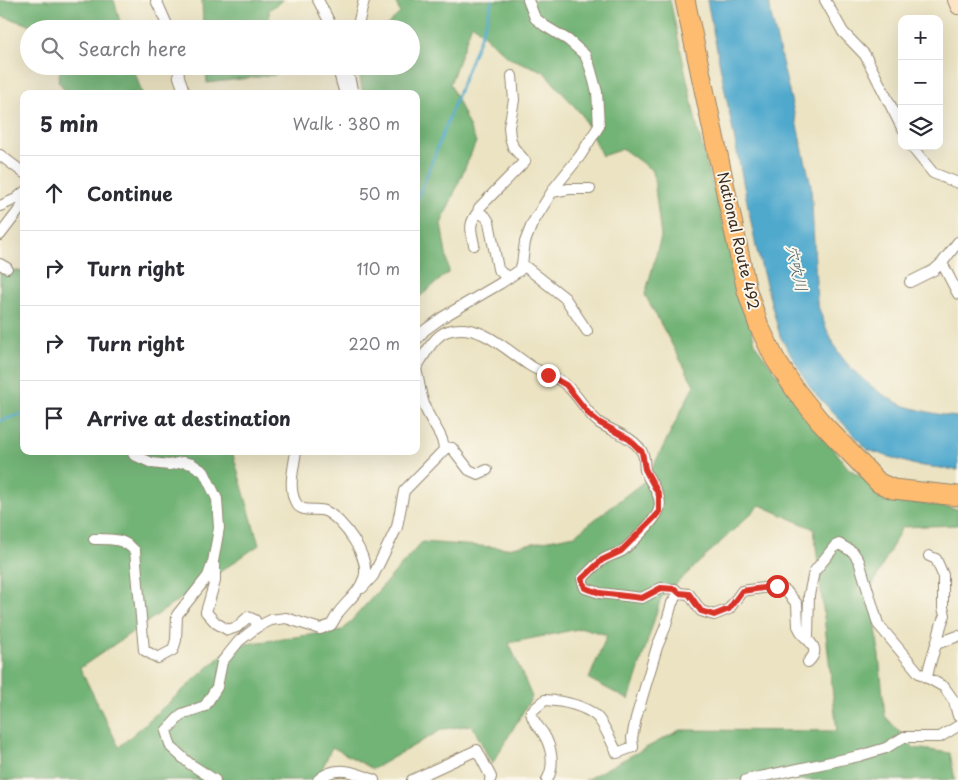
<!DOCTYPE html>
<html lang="en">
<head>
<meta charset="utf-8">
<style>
	:root { --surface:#fff; --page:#f2f2f3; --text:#2b2b33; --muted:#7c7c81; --line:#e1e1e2 }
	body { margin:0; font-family:"Playpen Sans","Klee One",sans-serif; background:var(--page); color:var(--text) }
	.controls { position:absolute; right:15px; top:15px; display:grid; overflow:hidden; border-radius:10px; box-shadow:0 5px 20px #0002 }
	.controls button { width:45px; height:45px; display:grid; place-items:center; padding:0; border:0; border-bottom:1px solid var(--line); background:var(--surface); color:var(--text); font:25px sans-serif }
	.stop { position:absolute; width:15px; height:15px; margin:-11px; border:4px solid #d93025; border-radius:50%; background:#fff }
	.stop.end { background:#d93025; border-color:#fff; box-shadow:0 1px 5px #0008 }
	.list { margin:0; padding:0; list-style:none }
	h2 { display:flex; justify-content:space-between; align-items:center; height:65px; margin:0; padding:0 20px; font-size:21px }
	h2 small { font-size:16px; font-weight:400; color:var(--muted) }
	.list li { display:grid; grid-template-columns:32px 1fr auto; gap:15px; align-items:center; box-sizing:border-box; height:75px; padding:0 20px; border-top:1px solid var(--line) }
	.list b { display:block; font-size:19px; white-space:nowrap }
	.list em { font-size:16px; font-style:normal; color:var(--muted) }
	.icon { flex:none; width:28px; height:28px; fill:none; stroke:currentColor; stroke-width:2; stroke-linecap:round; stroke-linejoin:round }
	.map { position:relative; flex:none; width:958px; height:780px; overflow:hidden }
	.search { position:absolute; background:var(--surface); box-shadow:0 5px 20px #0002; left:20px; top:20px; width:400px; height:55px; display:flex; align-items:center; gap:12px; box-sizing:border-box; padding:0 18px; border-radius:28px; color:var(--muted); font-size:19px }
	.panel { position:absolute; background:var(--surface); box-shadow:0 5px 20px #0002; left:20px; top:90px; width:400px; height:365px; border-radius:10px }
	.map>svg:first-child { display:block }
	.forest { fill:#72b376; stroke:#566e4a }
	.water { fill:#4fa9cd; stroke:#456a76 }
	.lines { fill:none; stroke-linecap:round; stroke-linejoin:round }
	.stream { stroke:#4fa9cd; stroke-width:2.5 }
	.street-casing { stroke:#938670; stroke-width:12 }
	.secondary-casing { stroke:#938670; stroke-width:16 }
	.highway-casing { stroke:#938670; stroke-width:21 }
	.street { stroke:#fff; stroke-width:10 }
	.secondary { stroke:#fee4c6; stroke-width:14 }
	.highway { stroke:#fdbc70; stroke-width:19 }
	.route { stroke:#d93025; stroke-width:6 }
	.labels { text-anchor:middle; stroke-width:4; stroke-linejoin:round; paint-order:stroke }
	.street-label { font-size:15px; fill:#3b2a1e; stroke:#fbf7ec }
	.water-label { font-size:16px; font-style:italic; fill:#435d64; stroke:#fbf7ec }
</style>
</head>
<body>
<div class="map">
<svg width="958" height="780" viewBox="0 0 958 780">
	<rect width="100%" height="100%" fill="#fbf7ec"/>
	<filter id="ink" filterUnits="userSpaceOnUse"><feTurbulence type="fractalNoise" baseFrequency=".02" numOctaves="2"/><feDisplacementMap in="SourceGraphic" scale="10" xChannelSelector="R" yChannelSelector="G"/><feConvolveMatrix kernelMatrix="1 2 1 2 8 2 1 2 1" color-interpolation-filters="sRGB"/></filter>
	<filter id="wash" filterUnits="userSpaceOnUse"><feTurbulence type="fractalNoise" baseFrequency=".0096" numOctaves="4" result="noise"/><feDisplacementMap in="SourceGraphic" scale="20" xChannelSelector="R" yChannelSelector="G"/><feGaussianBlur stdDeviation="1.12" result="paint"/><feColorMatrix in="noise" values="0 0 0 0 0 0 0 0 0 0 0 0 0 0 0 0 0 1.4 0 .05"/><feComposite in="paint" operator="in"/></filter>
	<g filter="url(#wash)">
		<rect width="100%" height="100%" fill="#ebe3c2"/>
		<path class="forest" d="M0,0H114L122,29H45L0,16Z
			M202,0H283L269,10L270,29H203Z
			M395,0H670L698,131L756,346L848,468L897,500L958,509V525L902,527L872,586L885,716L914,748L950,753L955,780H585L680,730L837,731L814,529L760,505L661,598L629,700L589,679L607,635L583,628L509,643L532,697L492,764L472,725L443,729L373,769L332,747L317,780H0V268L24,272V451H232L259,545L80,668L119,747L232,646L343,630L422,542L507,548L575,535L647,479L694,385L645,295L661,237L653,171L623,149L602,156L582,115L543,71L509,58L472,24L450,84L476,142L441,224L449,272L416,300V94H363L358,66H411V29H383L400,13Z
			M61,66H133L142,94H68L58,81Z
			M206,66H274L275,75L207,83Z"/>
		<path class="water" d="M707,0H769L771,15L811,185L817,303C823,320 830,341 841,356C853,373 879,394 898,403C911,409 944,416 958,417V470L915,465L868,450L812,390L780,336L756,247Z"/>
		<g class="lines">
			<path class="stream" d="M416,203L487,19L492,0
				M0,421L24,413"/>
		</g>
	</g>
	<g filter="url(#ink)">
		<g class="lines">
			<g class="street-casing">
				<path id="street" d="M156,0L169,29
					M318,0L329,21L331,29
					M825,0L843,32L865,55L902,128
					M357,29L364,0
					M178,66L179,77L185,94
					M337,66L345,94
					M349,66V76L353,94
					M911,146L933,173L958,183
					M0,155L24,173
					M552,192L569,189H590
					M0,206L16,199L24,192
					M0,235L23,205L21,195
					M958,242L942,263L958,294
					M474,245C471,229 468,225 478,212
					M0,264L7,268
					M522,264L565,298L587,331
					M510,277L503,274L498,269L489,222L486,217L478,212L479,208L525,161L513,147L510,137L509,127L514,100L512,76
					M910,282L934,270L942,263
					M416,340L425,330L443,317L501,283L520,270L522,264L525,242L532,224L555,187L580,156L599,126L597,92L590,67L585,55L568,40L545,26L535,18L528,0
					M416,368C424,356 434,335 448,331C479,321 506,350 529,365C540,373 556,375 566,385C579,396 585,411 598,422C612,432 633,436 642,452C645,457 644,465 645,470C650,484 665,497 658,512C654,521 630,545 622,551C615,555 607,556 601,561C594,566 588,573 582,579L585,588L600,593L642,598L661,588L675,589L679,593
					M444,447L452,448L469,470L478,474L487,470
					M94,539C111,539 123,538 135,551L144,650L158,658L173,650L176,640L177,615L208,576L213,562L219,528L217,499L204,472L192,464L183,462L169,465L152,463L134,455L132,451
					M215,567V581L206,612L216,623L228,630L237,627L248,617L255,620L257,627
					M362,588L373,576L397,527L404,491L444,450C444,434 428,420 424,404C420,393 419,380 416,369
					M803,635C813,644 820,651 808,662
					M936,644L958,636
					M927,678C929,663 934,652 938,638C940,630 941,623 945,615L943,608V575L936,559L929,556
					M215,780L190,764L171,747L166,731L182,714L205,706L217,687L222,662L239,641L257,627L271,620L286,618L320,629L331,625C334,621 336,616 339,612C348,600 359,593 364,578C371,558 343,519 325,511C316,507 301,515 295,501C288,486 294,467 296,451
					M318,780C335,764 355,772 374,780
					M412,780L477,750L491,777L490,780
					M547,780C555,766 552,747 543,733C538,726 532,721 531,712L545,700C561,701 582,705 595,715C603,721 612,743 617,753L633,747L632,738L636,718L657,647L665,628L672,603L679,593L689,594L701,611L714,615L729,609L742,591L777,586L786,591L797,604L798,626L803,635L808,636L809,595L814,572L835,546L839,544L853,552L859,561L878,624L919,673L944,687L954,701L958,716
					M746,780L859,756L886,748L904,737H940L958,726"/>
			</g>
			<g class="secondary-casing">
				<path id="secondary" d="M955,0L958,7"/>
			</g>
			<g class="highway-casing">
				<path id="highway" d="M685,0L747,291L759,326L775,359L796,391L820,421L879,483L893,489L958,496"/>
			</g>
			<use href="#street" class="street"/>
			<use href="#secondary" class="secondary"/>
			<use href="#highway" class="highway"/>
		</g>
	</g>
	<g class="lines" filter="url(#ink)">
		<path class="route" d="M548,375L566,385L589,414L600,423L629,439L642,452L645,469L659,495V512L655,517L621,551L602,560L582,579L585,588L600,593L642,598L661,588L675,589L679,593L689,594L701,611L714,615L729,609L742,591L777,586"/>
	</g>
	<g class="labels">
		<g class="street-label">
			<text transform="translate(738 241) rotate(77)" y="5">National Route 492</text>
		</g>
		<g class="water-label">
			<text transform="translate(797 268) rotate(77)" y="6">穴吹川</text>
		</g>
	</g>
</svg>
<div class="controls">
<button>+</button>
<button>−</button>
<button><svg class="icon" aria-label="layers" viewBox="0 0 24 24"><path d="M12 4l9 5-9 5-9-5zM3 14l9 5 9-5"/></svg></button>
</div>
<div class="stop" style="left:777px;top:586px"></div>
<div class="stop end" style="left:548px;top:375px"></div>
<div class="search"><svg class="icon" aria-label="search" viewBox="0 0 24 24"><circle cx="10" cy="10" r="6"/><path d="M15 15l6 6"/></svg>Search here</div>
<section class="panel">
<h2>5 min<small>Walk · 380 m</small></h2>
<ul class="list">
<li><svg class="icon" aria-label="ahead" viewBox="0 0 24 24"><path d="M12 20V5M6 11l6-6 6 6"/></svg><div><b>Continue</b></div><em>50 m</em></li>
<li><svg class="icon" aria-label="right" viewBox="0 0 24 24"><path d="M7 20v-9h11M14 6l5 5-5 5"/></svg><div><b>Turn right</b></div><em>110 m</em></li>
<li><svg class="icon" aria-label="right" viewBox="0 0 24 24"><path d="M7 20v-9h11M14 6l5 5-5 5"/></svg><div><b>Turn right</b></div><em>220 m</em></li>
<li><svg class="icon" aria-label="arrive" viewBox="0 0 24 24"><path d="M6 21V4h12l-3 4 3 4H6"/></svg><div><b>Arrive at destination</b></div></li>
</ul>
</section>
</div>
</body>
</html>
